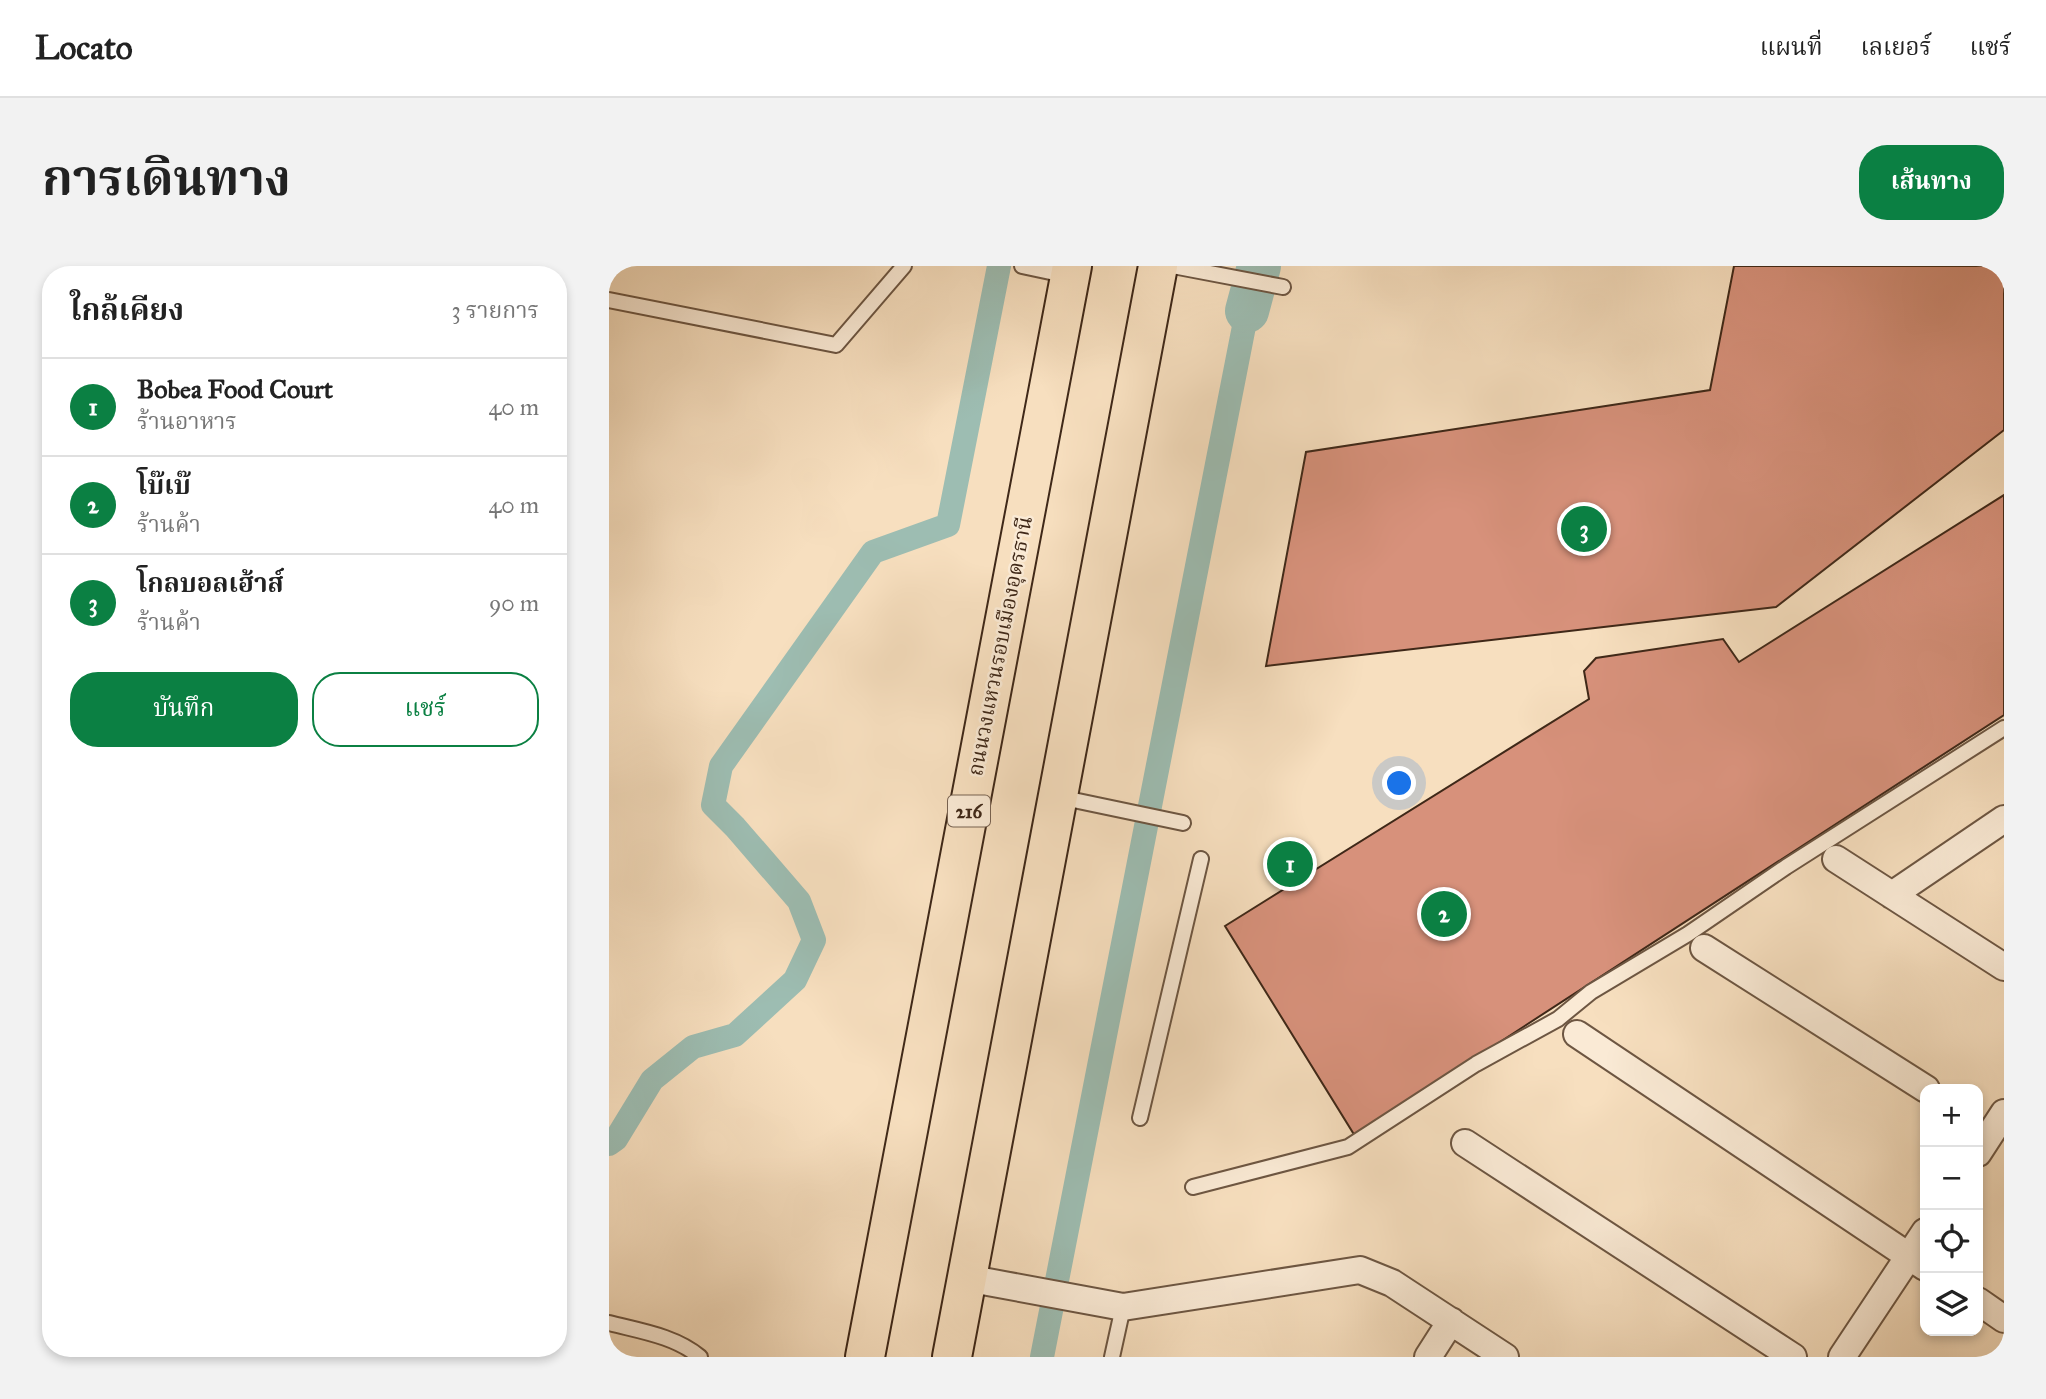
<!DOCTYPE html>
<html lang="th">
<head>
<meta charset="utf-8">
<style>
	:root { --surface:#fff; --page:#f2f2f2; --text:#222; --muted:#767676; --line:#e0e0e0; --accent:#0b8043 }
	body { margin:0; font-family:"IM FELL Great Primer","Noto Serif Thai",serif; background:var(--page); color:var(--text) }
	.controls { position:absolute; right:21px; bottom:21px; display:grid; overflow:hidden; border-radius:14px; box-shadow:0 4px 10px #0003 }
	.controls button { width:63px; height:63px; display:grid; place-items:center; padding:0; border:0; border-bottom:2px solid var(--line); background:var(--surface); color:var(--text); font:35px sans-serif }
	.you { position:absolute; left:791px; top:518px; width:24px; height:24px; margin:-18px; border:5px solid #fff; border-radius:50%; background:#1a73e8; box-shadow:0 0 0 10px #1a73e833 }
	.badge { display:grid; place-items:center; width:46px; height:46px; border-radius:50%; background:var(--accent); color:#fff; font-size:23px; font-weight:700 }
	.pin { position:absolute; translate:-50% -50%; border:4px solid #fff; box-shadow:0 2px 7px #0006 }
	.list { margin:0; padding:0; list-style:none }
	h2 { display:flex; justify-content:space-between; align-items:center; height:91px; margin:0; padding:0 28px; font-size:30px }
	h2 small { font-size:23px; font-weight:400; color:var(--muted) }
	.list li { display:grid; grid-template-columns:46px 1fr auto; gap:21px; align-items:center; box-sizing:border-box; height:98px; padding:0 28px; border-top:2px solid var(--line) }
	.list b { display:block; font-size:26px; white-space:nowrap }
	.list p { margin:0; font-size:23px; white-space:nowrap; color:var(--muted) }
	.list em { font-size:23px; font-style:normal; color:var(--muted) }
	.actions { display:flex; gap:14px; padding:21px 28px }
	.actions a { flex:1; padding:16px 0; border:2px solid var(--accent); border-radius:28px; text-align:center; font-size:24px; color:var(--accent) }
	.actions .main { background:var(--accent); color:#fff }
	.icon { flex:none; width:38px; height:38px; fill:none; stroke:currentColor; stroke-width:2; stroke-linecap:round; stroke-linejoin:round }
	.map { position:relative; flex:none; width:1395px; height:1091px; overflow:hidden; border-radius:28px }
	header { display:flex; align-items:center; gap:42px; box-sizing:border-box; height:98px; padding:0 35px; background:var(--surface); border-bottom:2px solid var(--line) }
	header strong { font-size:33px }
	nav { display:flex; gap:38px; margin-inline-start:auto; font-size:24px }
	.intro { display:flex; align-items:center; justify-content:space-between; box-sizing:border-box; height:168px; padding:0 42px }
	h1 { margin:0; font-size:49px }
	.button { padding:18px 32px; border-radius:28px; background:var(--accent); color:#fff; font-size:24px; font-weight:700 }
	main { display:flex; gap:42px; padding:0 42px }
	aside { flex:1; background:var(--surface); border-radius:28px; box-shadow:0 4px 10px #0003 }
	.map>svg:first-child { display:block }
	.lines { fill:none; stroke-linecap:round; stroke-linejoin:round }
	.canal { stroke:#9dbdb2; stroke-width:24 }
	.river { stroke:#9dbdb2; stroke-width:44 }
	.building { fill:#d7917b; stroke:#3f2818; stroke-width:2 }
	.lane-casing { stroke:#6d5642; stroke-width:18 }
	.street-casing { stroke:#6d5642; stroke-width:30 }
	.highway-casing { stroke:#3f2818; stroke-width:42 }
	.lane { stroke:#faead5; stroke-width:14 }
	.street { stroke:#faead5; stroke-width:26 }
	.highway { stroke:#f7dfbf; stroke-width:38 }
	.labels { text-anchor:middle; stroke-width:5; stroke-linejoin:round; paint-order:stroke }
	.shield { fill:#faead5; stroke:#776251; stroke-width:2 }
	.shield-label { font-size:19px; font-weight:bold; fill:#3f2818 }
	.street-label { font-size:21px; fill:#3f2818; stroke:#faead5 }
</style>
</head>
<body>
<header>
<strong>Locato</strong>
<nav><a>แผนที่</a><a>เลเยอร์</a><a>แชร์</a></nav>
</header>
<div class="intro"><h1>การเดินทาง</h1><a class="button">เส้นทาง</a></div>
<main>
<aside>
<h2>ใกล้เคียง<small>3 รายการ</small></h2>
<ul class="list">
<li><span class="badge">1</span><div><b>Bobea Food Court</b><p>ร้านอาหาร</p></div><em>40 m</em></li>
<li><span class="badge">2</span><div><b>โบ๊เบ๊</b><p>ร้านค้า</p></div><em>40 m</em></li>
<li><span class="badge">3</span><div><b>โกลบอลเฮ้าส์</b><p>ร้านค้า</p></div><em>90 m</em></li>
</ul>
<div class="actions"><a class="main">บันทึก</a><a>แชร์</a></div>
</aside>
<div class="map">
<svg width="1395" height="1091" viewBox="0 0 1395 1091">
	<rect width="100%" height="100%" fill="#f7dfbf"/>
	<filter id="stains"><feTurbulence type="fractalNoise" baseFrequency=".00286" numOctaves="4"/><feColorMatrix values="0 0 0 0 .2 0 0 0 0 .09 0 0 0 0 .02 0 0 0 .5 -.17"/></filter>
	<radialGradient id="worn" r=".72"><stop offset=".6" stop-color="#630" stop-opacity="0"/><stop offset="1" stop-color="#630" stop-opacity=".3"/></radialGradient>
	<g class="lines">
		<path class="canal" d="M0,878L7,873L43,814L84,781L126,769L186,714L205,674L190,635L126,561L104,539L112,500L264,286L339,259L390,0
			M433,1091L638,45"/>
		<path class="river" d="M638,45L650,0"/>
	</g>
	<path class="building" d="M1125,0H1395V164L1167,341L657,400L697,186L1101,124Z
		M1395,229V449L746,870L616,660L980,433L975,405L987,392L1114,373L1130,396Z"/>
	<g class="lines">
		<g class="lane-casing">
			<path id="lane" d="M413,0L460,10
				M564,0L674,21
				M0,34L227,79L295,0
				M450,531L574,557
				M531,852L592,593
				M584,921L739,881L867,798L949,753L982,726L1079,668L1177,601L1395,462
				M0,1057C31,1065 66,1070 91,1091
				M503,1091L514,1041"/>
		</g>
		<g class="street-casing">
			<path id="street" d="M1227,593L1395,701
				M1283,629L1395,553
				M1095,682L1317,823
				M968,768L1316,1001
				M856,877L1184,1091
				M1369,887L1395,847
				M357,1012L514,1041L751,1004L783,1017L896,1091
				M1369,1035L1395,1053
				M819,1091L842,1055
				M1233,1091L1316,966"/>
		</g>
		<g class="highway-casing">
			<path id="highway" d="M256,1091L463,0
				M343,1091L549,0"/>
		</g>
		<use href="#lane" class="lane"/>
		<use href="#street" class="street"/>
		<use href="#highway" class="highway"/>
	</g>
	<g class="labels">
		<rect class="shield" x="339" y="529.5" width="42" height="31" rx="5"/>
		<g class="shield-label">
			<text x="360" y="552">216</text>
		</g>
		<g class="street-label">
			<text transform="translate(391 380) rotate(-79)" y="7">ถนนวงแหวนรอบเมืองอุดรธานี</text>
		</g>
	</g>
	<rect width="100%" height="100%" filter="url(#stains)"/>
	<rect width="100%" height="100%" fill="url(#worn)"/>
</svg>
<div class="controls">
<button>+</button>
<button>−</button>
<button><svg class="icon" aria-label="locate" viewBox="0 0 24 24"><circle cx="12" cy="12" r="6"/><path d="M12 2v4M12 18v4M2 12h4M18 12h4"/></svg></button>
<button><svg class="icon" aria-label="layers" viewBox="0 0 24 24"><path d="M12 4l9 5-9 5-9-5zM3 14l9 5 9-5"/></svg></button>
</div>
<div class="you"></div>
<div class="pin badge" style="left:681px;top:598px">1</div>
<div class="pin badge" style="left:835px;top:648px">2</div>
<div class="pin badge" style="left:975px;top:263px">3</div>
</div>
</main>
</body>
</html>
